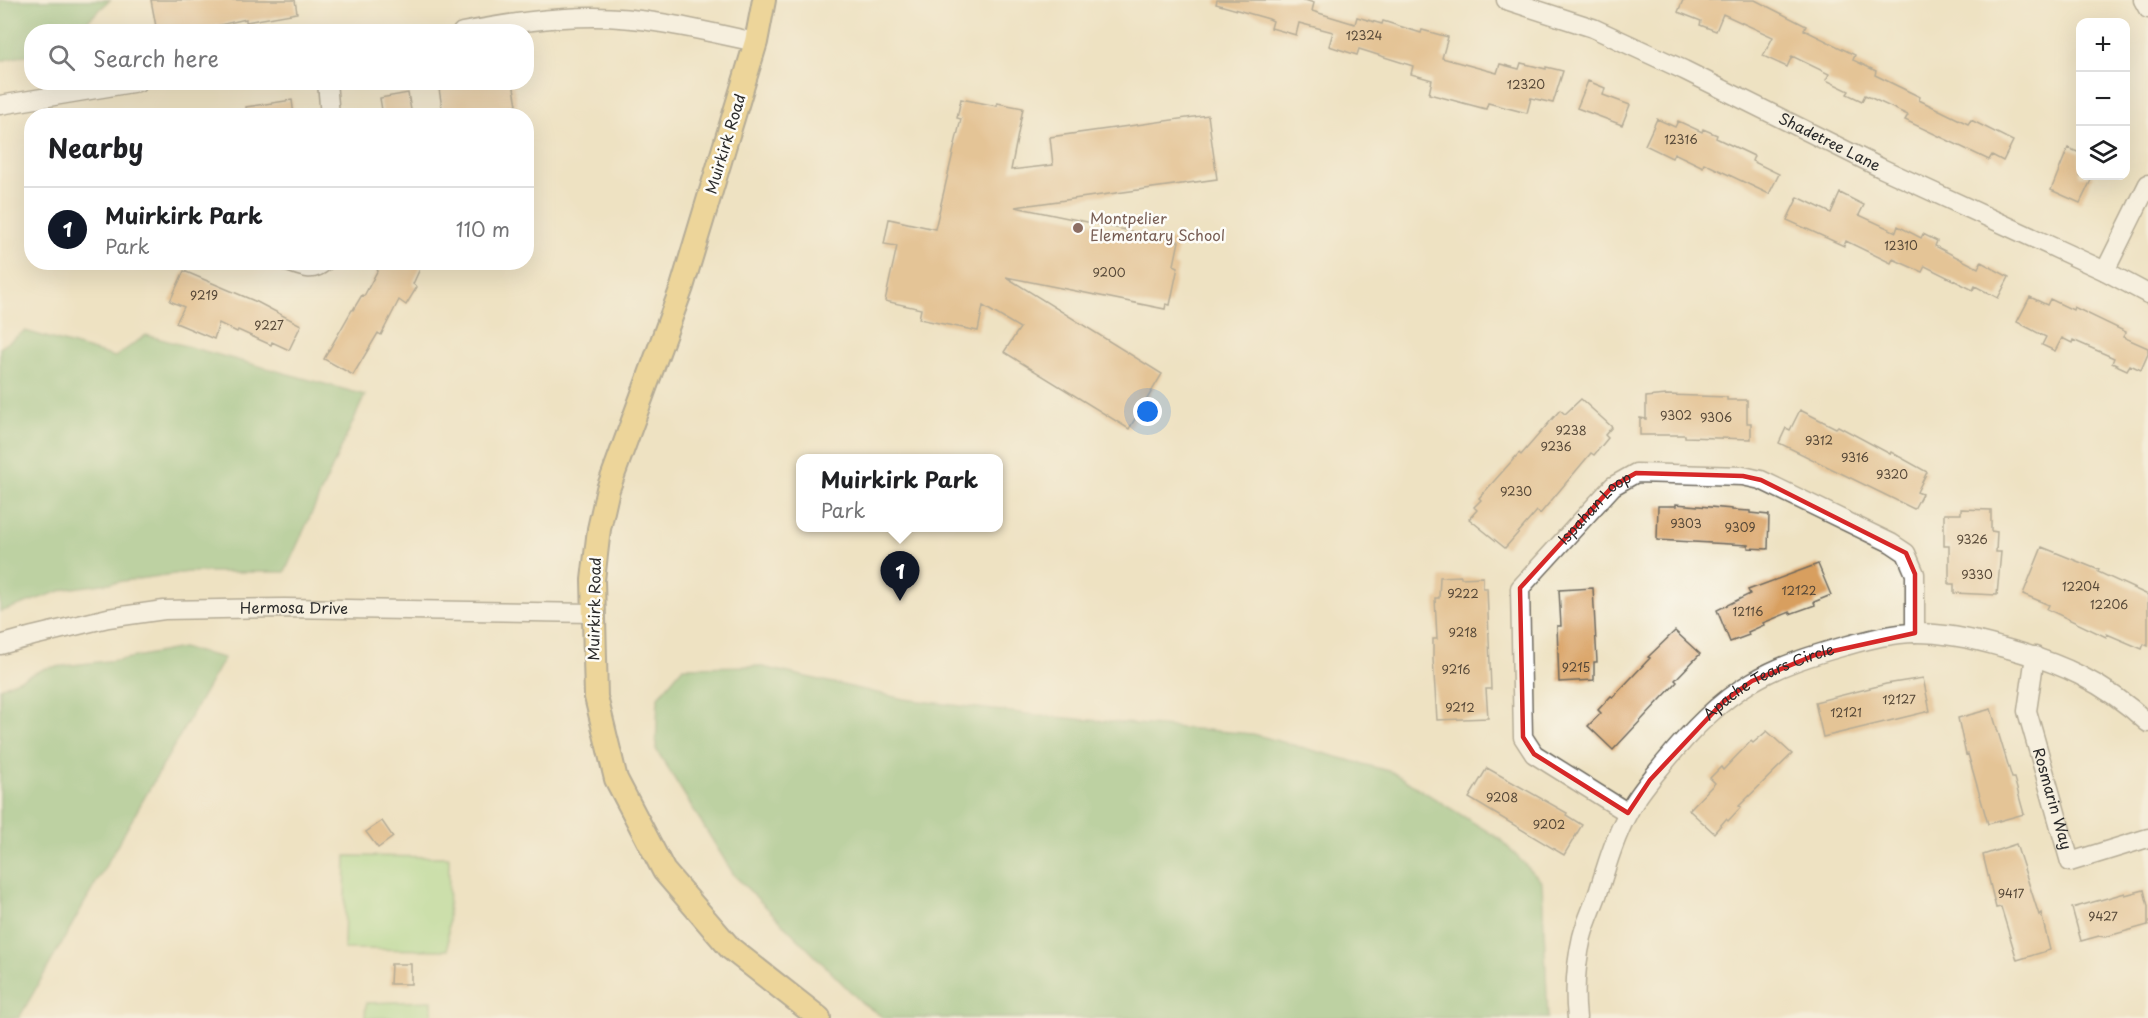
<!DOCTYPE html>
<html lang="en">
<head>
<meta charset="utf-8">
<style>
	:root { --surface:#fff; --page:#f6f6f6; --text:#202124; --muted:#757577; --line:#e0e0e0; --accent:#111827 }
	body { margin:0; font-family:"Playpen Sans",sans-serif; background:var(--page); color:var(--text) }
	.controls { position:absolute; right:18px; top:18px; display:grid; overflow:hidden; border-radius:12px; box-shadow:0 6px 24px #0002 }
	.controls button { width:54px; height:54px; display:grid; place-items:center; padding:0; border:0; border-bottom:2px solid var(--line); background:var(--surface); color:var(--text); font:30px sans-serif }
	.you { position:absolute; left:1148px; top:412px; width:21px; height:21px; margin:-15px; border:4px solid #fff; border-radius:50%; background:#1a73e8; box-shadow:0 0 0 9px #1a73e833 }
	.badge { display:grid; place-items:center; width:39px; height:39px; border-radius:50%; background:var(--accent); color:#fff; font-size:20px; font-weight:700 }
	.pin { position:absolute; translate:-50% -50px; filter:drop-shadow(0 2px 3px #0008) }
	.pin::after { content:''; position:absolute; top:32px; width:21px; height:18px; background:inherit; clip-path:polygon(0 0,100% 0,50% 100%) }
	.popup { position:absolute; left:796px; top:454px; width:207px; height:78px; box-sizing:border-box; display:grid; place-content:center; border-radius:12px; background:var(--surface); filter:drop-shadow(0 2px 4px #0005); font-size:20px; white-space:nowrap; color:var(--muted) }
	.popup b { font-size:22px; color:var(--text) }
	.popup::after { content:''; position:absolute; left:50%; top:100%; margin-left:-12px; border:12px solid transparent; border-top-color:var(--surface) }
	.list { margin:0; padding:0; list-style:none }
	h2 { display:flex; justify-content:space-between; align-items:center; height:78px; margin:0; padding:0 24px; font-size:26px }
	h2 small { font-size:20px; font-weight:400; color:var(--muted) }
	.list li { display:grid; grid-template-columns:39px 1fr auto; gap:18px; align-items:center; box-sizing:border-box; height:84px; padding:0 24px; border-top:2px solid var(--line) }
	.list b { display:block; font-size:22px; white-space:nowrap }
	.list p { margin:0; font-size:20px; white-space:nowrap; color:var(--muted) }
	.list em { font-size:20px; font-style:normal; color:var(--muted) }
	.icon { flex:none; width:33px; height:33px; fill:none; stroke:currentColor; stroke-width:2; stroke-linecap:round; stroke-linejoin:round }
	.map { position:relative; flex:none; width:2148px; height:1018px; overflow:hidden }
	.search { position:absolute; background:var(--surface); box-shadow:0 6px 24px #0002; left:24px; top:24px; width:510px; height:66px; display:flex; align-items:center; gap:15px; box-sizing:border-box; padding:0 21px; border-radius:24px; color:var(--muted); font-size:22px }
	.panel { position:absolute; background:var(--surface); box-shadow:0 6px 24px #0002; left:24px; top:108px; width:510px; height:162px; border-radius:24px }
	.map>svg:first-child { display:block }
	.green { fill:#a2dc8f; stroke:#66845d; stroke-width:1.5 }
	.forest { fill:#81bc7a; stroke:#567452; stroke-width:1.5 }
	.building { fill:#d89f5e }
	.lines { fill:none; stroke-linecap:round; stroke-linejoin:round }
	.minor-casing { stroke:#6f6b60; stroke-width:21 }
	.major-casing { stroke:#6f6b60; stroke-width:26 }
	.minor { stroke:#fff; stroke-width:18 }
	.major { stroke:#eac669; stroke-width:22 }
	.marked { fill:none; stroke:#d62828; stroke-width:4.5; stroke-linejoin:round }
	.education-dot { fill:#8d6e63; stroke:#fdfcf7; stroke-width:2 }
	.labels { text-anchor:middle; stroke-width:5; stroke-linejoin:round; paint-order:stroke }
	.number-label { font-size:12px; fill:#564838 }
	.street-label { font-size:15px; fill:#2b2b2b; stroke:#fdfcf7 }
	.education-label { font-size:15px; fill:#785e54; stroke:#fdfcf7; text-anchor:start }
</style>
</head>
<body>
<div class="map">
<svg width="2148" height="1018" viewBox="0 0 2148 1018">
	<rect width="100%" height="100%" fill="#fdfcf7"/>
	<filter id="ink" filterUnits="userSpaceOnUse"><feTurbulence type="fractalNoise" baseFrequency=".0167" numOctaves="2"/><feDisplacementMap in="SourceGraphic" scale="12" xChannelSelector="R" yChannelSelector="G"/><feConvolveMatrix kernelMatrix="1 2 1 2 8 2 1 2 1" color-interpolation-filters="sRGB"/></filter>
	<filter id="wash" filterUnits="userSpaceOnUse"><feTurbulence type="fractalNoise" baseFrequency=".008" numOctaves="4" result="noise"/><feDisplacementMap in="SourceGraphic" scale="24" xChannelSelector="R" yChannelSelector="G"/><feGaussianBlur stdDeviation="1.35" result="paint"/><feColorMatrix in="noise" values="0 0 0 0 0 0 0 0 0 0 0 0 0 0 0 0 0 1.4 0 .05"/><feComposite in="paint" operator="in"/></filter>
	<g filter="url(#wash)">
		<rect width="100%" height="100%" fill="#eee2c2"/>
		<path class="green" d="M346,856L449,857L448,950L344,949Z
			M432,1001V1018H365L366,1003Z"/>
		<path class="forest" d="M0,0H110L77,31L32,32L31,54L0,61Z
			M25,331L115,357L146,335L365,395L285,572H189L66,589L0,612V348Z
			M182,648L224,658L19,1018H0V688L46,668L125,659Z
			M758,666L904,699L1043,716L1253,734L1392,772L1500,839L1542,882L1548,1018H884L862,1003L734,875L656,749L658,697L683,667Z"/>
		<g id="blocks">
			<path class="building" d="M151,0H295L297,13L246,22V19L190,32H157Z
				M1217,0H1305L1314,3L1312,11L1355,24L1357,17L1382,24L1383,21L1421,33L1422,30L1448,37L1442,58L1497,73L1500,64L1519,69L1521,63L1546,69V67L1563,71L1553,103L1531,98L1527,113L1488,103L1486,109L1429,94L1432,80L1411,74L1413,66L1359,49L1357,55L1329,46L1333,32L1299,23L1296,35L1271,28L1273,21L1269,19L1216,4Z
				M1683,0H1755L1806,26L1804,30L1855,55L1853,60L1876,71L1875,75L1920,97L1919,100L1968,124L1971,120L2013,141L2003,161L1992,155L1989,160L1905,120L1908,115L1865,95L1862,101L1847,94L1849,91L1826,80L1829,74L1792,56L1787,67L1763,56L1773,37L1723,14L1716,31L1700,25L1701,21L1678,12Z
				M1588,81L1605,88L1603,95L1630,105L1622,125L1577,108Z
				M438,82H513L517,105L498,108L497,106L443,114Z
				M408,93L412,116H383L380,98Z
				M961,99L997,106V103L1023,108L1011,170L1053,165L1050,137L1208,115L1217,179L1015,207L1179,241L1174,265L1178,267L1170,305L1166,304L1165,309L1006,277L1162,374L1129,429L1004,352L1020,328L983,306L978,331L919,319L921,309L885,301L897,246L884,244L889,219L935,229L961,119L957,118Z
				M292,100L294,116H247L246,107Z
				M1657,119L1675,127L1678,121L1702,132L1703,129L1717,135L1716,138L1754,156L1752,161L1779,174L1769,194L1704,163L1703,167L1674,153L1672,158L1645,145Z
				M2068,148L2080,153V176H2093L2080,203L2051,190Z
				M1840,193L1864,205L1859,215L1896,232L1898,226L1921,238L1923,234L1937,241L1935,246L1978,268L1981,262L2009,277L1998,298L1975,286L1973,290L1925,266L1922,272L1893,259L1891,263L1846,241L1844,246L1787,220L1798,197L1831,213Z
				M382,262H423L413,284L417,287L406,305L399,300L381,335L378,333L353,375L324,359L352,310H353L362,295L364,296Z
				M184,271L257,302L301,325L289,350L272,342L271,345L238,330L237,332L219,323L214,339L176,323L184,307L170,301Z
				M2030,297L2047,305L2050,299L2073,310L2074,307L2126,332L2123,337L2148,348V354L2141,370L2130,365L2127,370L2112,363L2114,358L2073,340L2072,343L2062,338L2055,351L2042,345L2046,337L2017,322Z
				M1667,395L1727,397V400H1747V423H1751V439L1685,437V435H1640V418L1646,419V397Z
				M1581,399L1612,427L1605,435L1608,438L1594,455L1591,453L1540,514L1537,511L1505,548L1469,519L1477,510L1474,507L1481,500L1479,498L1519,453L1521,455L1560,410L1565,414Z
				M1800,410L1836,428L1838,426L1890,454L1891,452L1927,472L1917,492L1922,494L1914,509L1779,443L1786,428L1790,430Z
				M1676,504L1732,509V510L1750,511V513L1769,515L1768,549L1748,548V545L1657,540L1658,506H1676Z
				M1961,509L1991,510V531L1997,532L1996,552H2001L1997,595L1954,593V584H1949V546H1944V514H1961Z
				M2042,547L2099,570L2098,572L2148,595V646L2144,644L2142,649L2107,634L2106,637L2047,609L2049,605L2023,594Z
				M1818,564L1831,595L1814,602L1815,605L1790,614V612L1763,623L1764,625L1748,632L1749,635L1730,642L1717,610L1750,594L1748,590Z
				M1461,576V578L1483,577V588H1487L1491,689H1486L1488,718L1437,720L1433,659V639H1437L1435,598H1439L1440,577Z
				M1593,588L1597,662H1594V680L1559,682L1557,626H1561L1559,590Z
				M1675,631L1700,654L1675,680L1677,682L1613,750L1588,726L1601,713L1598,710L1611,696L1613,697L1650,658L1648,657Z
				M1923,678L1930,711L1823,737L1815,702L1886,684Z
				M1991,709L2012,778H2014L2024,814L1988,824L1968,754L1966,755L1958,718Z
				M1767,731L1792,754L1739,806L1741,807L1728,821L1726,819L1714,833L1689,810L1715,783L1710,778L1721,767L1723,770L1751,741L1753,743Z
				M1487,768L1567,813L1566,815L1582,825L1564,855L1469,798Z
				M382,821L393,837L378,848L366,832Z
				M2016,844L2039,915L2041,913L2050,950L2017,960L2001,907L1996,908L1983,855Z
				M2144,890L2148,906V925L2105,937L2099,936L2081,941L2072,908L2125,893V895Z
				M391,964H411V984H390Z"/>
		</g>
	</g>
	<g filter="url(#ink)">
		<use href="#blocks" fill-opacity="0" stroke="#6f6b60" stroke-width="1.5"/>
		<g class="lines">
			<g class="minor-casing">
				<g id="minor">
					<path id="s1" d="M1506,0L1593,28L1684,70L1881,168L2105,271L2148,294"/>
					<path d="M2143,0L2148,9"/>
					<path d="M462,32C506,24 550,17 594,17C649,17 703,31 756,42"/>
					<path d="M327,82L330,116"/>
					<path d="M0,105L138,82"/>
					<path d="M288,262C302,267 312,273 324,262"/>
					<path d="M2105,271L2148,184"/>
					<path id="s2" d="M0,645L33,636L108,618L164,610L284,608L592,613"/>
					<path id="s3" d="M2035,656L2027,711L2070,862L2148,838"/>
					<path id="s4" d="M1628,813L1534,754L1523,737L1520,588L1613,486L1636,473L1743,476L1761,480L1891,543L1906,553L1915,574V633"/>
					<path id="s5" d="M1577,1018C1574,991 1576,963 1582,937C1586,921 1594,905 1599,890C1607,864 1615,837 1628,813C1637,795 1652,778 1665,762C1690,732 1718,702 1752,682C1780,665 1813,655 1845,646C1867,640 1892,633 1916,633C1945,633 1973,639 2001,647C2059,662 2104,682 2148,723"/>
				</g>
			</g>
			<g class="major-casing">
				<path id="major" d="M764,0L756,42L682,287L608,489L599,529L593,580L596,697L616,779L664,871L730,948L819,1018"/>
			</g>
			<use href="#minor" class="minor"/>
			<use href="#major" class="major"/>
		</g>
	</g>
	<path d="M0 0H2148V1018H0ZM1636,473L1743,476L1761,480L1906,553L1915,574V633L1815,655L1752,681L1724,701L1650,780L1628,813L1534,754L1523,737L1520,588L1613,486Z" fill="#eee2c2" fill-opacity=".55" fill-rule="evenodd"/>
	<path class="marked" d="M1636,473L1743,476L1761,480L1906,553L1915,574V633L1815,655L1752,681L1724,701L1650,780L1628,813L1534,754L1523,737L1520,588L1613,486Z"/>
	<circle class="education-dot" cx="1078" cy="228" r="6"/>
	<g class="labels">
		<g class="number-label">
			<text x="1364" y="40">12324</text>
			<text x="1526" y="89">12320</text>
			<text x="1681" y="144">12316</text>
			<text x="1901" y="250">12310</text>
			<text x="1109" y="277">9200</text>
			<text x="204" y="300">9219</text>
			<text x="269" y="330">9227</text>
			<text x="1676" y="420">9302</text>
			<text x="1716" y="422">9306</text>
			<text x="1571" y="435">9238</text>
			<text x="1819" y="445">9312</text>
			<text x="1556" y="451">9236</text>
			<text x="1855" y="462">9316</text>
			<text x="1892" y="479">9320</text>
			<text x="1516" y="496">9230</text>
			<text x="1686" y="528">9303</text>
			<text x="1740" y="532">9309</text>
			<text x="1972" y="544">9326</text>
			<text x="1977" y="579">9330</text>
			<text x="2081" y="591">12204</text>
			<text x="1799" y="595">12122</text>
			<text x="1463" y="598">9222</text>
			<text x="2109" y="609">12206</text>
			<text x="1748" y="616">12116</text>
			<text x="1463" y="637">9218</text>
			<text x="1576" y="672">9215</text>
			<text x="1456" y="674">9216</text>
			<text x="1899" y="704">12127</text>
			<text x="1460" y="712">9212</text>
			<text x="1846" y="717">12121</text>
			<text x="1502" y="802">9208</text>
			<text x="1549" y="829">9202</text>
			<text x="2011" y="898">9417</text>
			<text x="2103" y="921">9427</text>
		</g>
		<g class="street-label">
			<text dy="5" stroke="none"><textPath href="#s1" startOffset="354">Shadetree Lane</textPath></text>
			<text transform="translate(726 144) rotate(-73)" y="5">Muirkirk Road</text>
			<text dy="5" stroke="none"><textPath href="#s4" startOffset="390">Ispahan Loop</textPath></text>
			<text dy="5" stroke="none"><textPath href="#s2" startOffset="298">Hermosa Drive</textPath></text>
			<text transform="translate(595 609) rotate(-89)" y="5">Muirkirk Road</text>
			<text dy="5" stroke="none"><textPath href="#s5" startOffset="411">Apache Tears Circle</textPath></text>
			<text dy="5" stroke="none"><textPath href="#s3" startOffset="147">Rosmarin Way</textPath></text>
		</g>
		<g class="education-label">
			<text x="1090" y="224">Montpelier<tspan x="1090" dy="17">Elementary School</tspan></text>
		</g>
	</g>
</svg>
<div class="controls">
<button>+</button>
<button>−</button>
<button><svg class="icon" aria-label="layers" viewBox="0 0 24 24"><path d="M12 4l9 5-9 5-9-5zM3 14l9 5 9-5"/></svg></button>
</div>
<div class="you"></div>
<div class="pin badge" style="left:900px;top:601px">1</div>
<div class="popup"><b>Muirkirk Park</b>Park</div>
<div class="search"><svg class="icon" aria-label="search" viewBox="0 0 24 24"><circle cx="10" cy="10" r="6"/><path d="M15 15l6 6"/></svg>Search here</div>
<section class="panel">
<h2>Nearby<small></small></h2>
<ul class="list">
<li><span class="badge">1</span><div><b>Muirkirk Park</b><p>Park</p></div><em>110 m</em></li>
</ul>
</section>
</div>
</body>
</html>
